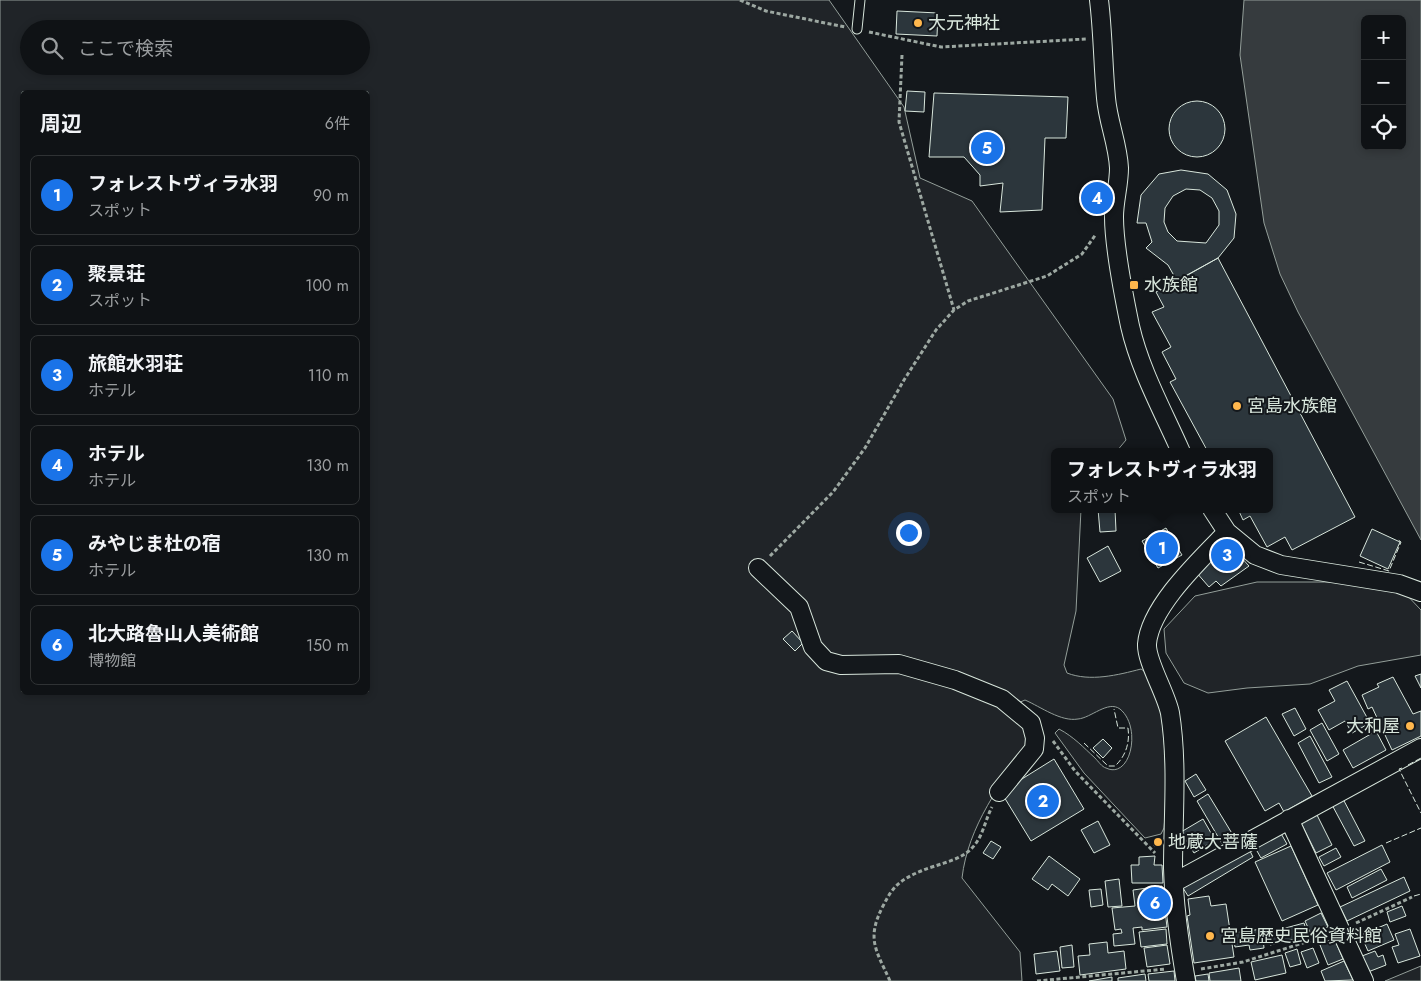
<!DOCTYPE html>
<html lang="ja">
<head>
<meta charset="utf-8">
<style>
	:root { --surface:#0f1215; --page:#1d2022; --text:#f1f3f6; --muted:#9b9ea0; --line:#2f3234; --accent:#1a73e8 }
	body { margin:0; font-family:Jost,"Noto Sans JP",sans-serif; background:var(--page); color:var(--text) }
	.controls { position:absolute; right:15px; top:15px; display:grid; overflow:hidden; border-radius:8px; box-shadow:0 2px 8px #0003 }
	.controls button { width:45px; height:45px; display:grid; place-items:center; padding:0; border:0; border-bottom:1px solid var(--line); background:var(--surface); color:var(--text); font:25px sans-serif }
	.you { position:absolute; left:908px; top:532px; width:18px; height:18px; margin:-12px; border:4px solid #fff; border-radius:50%; background:#1a73e8; box-shadow:0 0 0 8px #1a73e833 }
	.badge { display:grid; place-items:center; width:32px; height:32px; border-radius:50%; background:var(--accent); color:#fff; font-size:16px; font-weight:700 }
	.pin { position:absolute; translate:-50% -50%; border:2px solid #fff; box-shadow:0 1px 5px #0006 }
	.popup { position:absolute; left:1051px; top:448px; width:222px; height:65px; box-sizing:border-box; display:grid; place-content:center; border-radius:8px; background:var(--surface); filter:drop-shadow(0 1px 4px #0005); font-size:16px; white-space:nowrap; color:var(--muted) }
	.popup b { font-size:19px; color:var(--text) }
	.popup::after { content:''; position:absolute; left:50%; top:100%; margin-left:-10px; border:10px solid transparent; border-top-color:var(--surface) }
	.list { margin:0; padding:0; list-style:none }
	h2 { display:flex; justify-content:space-between; align-items:center; height:65px; margin:0; padding:0 20px; font-size:21px }
	h2 small { font-size:16px; font-weight:400; color:var(--muted) }
	.list li { display:grid; grid-template-columns:32px 1fr auto; gap:15px; align-items:center; box-sizing:border-box; height:80px; margin:0 10px 10px; padding:0 10px; border:1px solid var(--line); border-radius:8px }
	.list b { display:block; font-size:19px; white-space:nowrap }
	.list p { margin:0; font-size:16px; white-space:nowrap; color:var(--muted) }
	.list em { font-size:16px; font-style:normal; color:var(--muted) }
	.icon { flex:none; width:28px; height:28px; fill:none; stroke:currentColor; stroke-width:2; stroke-linecap:round; stroke-linejoin:round }
	.map { position:relative; flex:none; width:1421px; height:981px; overflow:hidden }
	.search { position:absolute; background:var(--surface); box-shadow:0 2px 8px #0003; left:20px; top:20px; width:350px; height:55px; display:flex; align-items:center; gap:12px; box-sizing:border-box; padding:0 18px; border-radius:28px; color:var(--muted); font-size:19px }
	.panel { position:absolute; background:var(--surface); box-shadow:0 2px 8px #0003; left:20px; top:90px; width:350px; height:605px; border-radius:8px }
	.map>svg:first-child { display:block }
	.green { fill:#202428; stroke:#939e99; fill-rule:evenodd }
	.water { fill:#363b3e; stroke:#939e99; fill-rule:evenodd }
	.building { fill:#2c363c; stroke:#d8e6dc; fill-rule:evenodd }
	.lines { fill:none; stroke-linecap:round; stroke-linejoin:round }
	.service-casing { stroke:#d8e6dc; stroke-width:11 }
	.minor-casing { stroke:#d8e6dc; stroke-width:20 }
	.path { stroke:#9da8a2; stroke-width:3; stroke-dasharray:4 2.5; stroke-linecap:butt }
	.service { stroke:#14181c; stroke-width:9 }
	.minor { stroke:#14181c; stroke-width:18 }
	.fence { stroke:#d8e6dc; stroke-width:1; stroke-dasharray:6 2.5; stroke-linecap:butt }
	.poi-dot { fill:#ffb74d; stroke:#14181c; stroke-width:2 }
	.labels { text-anchor:middle; stroke-width:4; stroke-linejoin:round; paint-order:stroke }
	.poi-label { font-size:18px; fill:#d8e6dc; stroke:#14181c; text-anchor:start }
</style>
</head>
<body>
<div class="map">
<svg width="1421" height="981" viewBox="0 0 1421 981">
	<rect width="100%" height="100%" fill="#14181c"/>
	<path class="green" d="M0,0H829L904,107L920,178L972,201L1113,399L1126,440L1116,452H1054V509H1081L1076,611L1064,665L1067,673C1090,682 1118,675 1141,669C1169,685 1166,786 1165,816L1164,828L1161,834L1145,838L1084,773L1055,733L1059,729C1074,737 1083,747 1095,758C1098,761 1102,767 1106,768C1131,780 1142,727 1120,709C1108,700 1091,718 1078,719C1061,722 1041,707 1025,700L1018,703L1030,741C1001,783 968,826 962,878L1020,952L1022,981H0ZM29,29H361V66H29ZM22,92H368V692H22Z
		M1257,582H1356L1402,590L1421,610V655L1358,666L1310,684L1247,688L1208,693L1184,683L1166,653L1164,629L1195,596Z
		M1421,966V981H1385Z"/>
	<path class="water" d="M1244,0H1421V540L1298,312L1280,274L1264,223L1240,55ZM1365,19H1402V146H1365Z"/>
	<path class="building" d="M897,11L938,13L937,36L896,34Z
		M907,91L925,92L924,112L905,111Z
		M934,93L1068,97L1066,138H1045L1042,210L1000,212L1003,183L980,186V175L964,157H929Z
		M1169 129a28 28 0 1 1 56 0a28 28 0 1 1-56 0Z
		M1181,170L1208,174L1227,190L1236,214L1234,238L1218,258L1177,281L1168,265L1146,248L1152,242L1146,223H1137L1141,195L1159,174ZM1186,189L1200,190L1212,198L1219,211V225L1206,243L1177,241L1168,232L1164,222L1165,208L1173,196Z
		M1218,258L1355,517L1292,550L1285,537L1267,547L1250,516L1243,520L1238,509H1270V452H1208L1170,382L1176,379L1162,352L1171,347L1152,312L1164,307L1156,292Z
		M1098,509H1115L1116,531L1100,532Z
		M1166,528L1182,555L1158,568L1142,541Z
		M1372,529L1400,542L1388,569L1360,556Z
		M1228,543L1249,566L1221,586L1216,581L1209,587L1196,572Z
		M1108,546L1121,571L1100,582L1087,558Z
		M792,631L803,643L795,651L783,639Z
		M1421,674V688L1415,676Z
		M1393,677L1413,714L1421,711V736L1392,750L1372,707L1368,709L1362,695L1379,687L1377,684Z
		M1347,681L1370,723L1352,733L1345,721L1329,730L1318,710L1335,701L1329,690Z
		M1295,708L1306,729L1294,736L1282,714Z
		M1266,717L1312,796L1284,812L1279,803L1265,811L1225,741Z
		M1322,723L1339,754L1327,761L1310,730Z
		M1376,731L1386,750L1353,768L1343,750Z
		M1310,736L1332,777L1319,783L1298,743Z
		M1103,739L1112,748L1103,758L1093,748Z
		M1054,759L1084,809L1031,841L1001,792Z
		M1196,774L1206,790L1194,797L1185,781Z
		M1208,794L1236,840L1224,847L1197,801Z
		M1342,797L1365,841L1354,846L1331,803Z
		M1315,811L1332,845L1316,853L1299,819Z
		M1203,819L1215,840L1194,853L1181,832Z
		M1098,821L1110,845L1094,853L1081,830Z
		M1279,830L1287,844L1261,858L1253,844Z
		M1161,839L1162,845L1154,846V840Z
		M991,841L1001,847L993,859L983,853Z
		M1382,845L1390,862L1336,890L1327,873Z
		M1291,846L1318,905L1282,921L1255,862Z
		M1336,848L1341,857L1324,866L1319,857Z
		M1249,849L1253,857L1188,896L1183,888Z
		M1049,856L1080,879L1068,896L1052,884L1048,890L1032,879Z
		M1155,856L1154,865H1162L1163,883H1132L1131,865H1139V857Z
		M1381,869L1387,880L1352,898L1347,887Z
		M1404,877L1410,891L1347,921L1340,907Z
		M1119,879L1122,906L1108,907L1105,881Z
		M1162,886L1167,927L1142,930V927L1133,928L1135,944L1114,946L1113,934L1122,933L1121,929L1115,930L1112,908L1135,906L1133,890Z
		M1101,889L1103,905L1091,907L1089,890Z
		M1209,896L1211,906L1226,904L1234,957L1194,963L1187,916L1190,915L1188,899Z
		M1402,906L1406,916L1390,922L1387,912Z
		M1321,913L1328,927L1311,934L1305,921Z
		M1304,923L1308,936L1270,945L1267,933Z
		M1387,924L1394,940L1368,951L1361,935Z
		M1166,929L1167,944L1141,947L1139,932Z
		M1262,929L1264,948L1250,950L1249,945L1235,947L1233,933Z
		M1410,929L1420,956L1398,963L1392,947L1399,945L1395,934Z
		M1334,938L1343,959L1328,965L1320,945Z
		M1107,942L1108,953L1124,951L1126,969L1080,975L1078,956L1090,955L1089,944Z
		M1072,945L1074,967L1062,968L1060,947Z
		M1167,945L1170,964L1147,967L1144,948Z
		M1313,948L1319,963L1307,968L1301,952Z
		M1297,949L1301,964L1290,967L1285,953Z
		M1057,951L1060,971L1036,974L1034,954Z
		M1375,951L1378,957L1383,955L1386,965L1368,972L1362,956Z
		M1282,955L1286,973L1255,980L1251,962Z
		M1344,961L1353,980L1325,981L1321,971Z
		M1239,968L1241,981H1210L1209,973Z
		M1174,971L1175,981H1149L1148,974Z
		M1145,974L1146,981H1118V978Z
		M1208,974L1209,981H1196L1195,976Z
		M1112,977V981H1089Z"/>
	<g class="lines">
		<g class="service-casing">
			<path id="service" d="M857,29L860,0"/>
		</g>
		<g class="minor-casing">
			<path id="minor" d="M1099,0C1103,33 1103,65 1106,98C1108,122 1118,144 1119,168C1119,185 1114,201 1114,217C1114,246 1124,297 1130,326C1140,370 1163,411 1181,452
				M1212,509L1227,532L1255,555L1281,565L1399,584L1421,592
				M758,568L799,607L813,647L826,661L841,665L899,664L955,680L1002,699L1031,723L1035,738L1034,749L999,792
				M1289,819L1364,981
				M1175,882L1421,748
				M1186,981C1180,947 1174,902 1173,868C1173,817 1178,763 1170,713C1166,693 1146,661 1147,644C1150,606 1202,558 1227,532"/>
		</g>
		<path class="path" d="M740,0L766,11L845,27
			M869,32L941,47L1086,39
			M902,55L899,122L954,310
			M770,556L833,492L865,448L904,380L936,330L954,310L968,301L1047,276L1082,254L1096,234
			M1053,741L1075,771L1155,853
			M1356,923L1412,897
			M1201,969L1243,962L1325,936
			M890,981C876,950 866,939 883,906C893,886 900,880 921,871C937,864 960,861 972,848C983,837 985,820 992,807
			M1037,981L1166,969"/>
		<use href="#service" class="service"/>
		<use href="#minor" class="minor"/>
		<path class="fence" d="M1359,562L1389,571L1401,542L1397,539
			M1084,743L1108,766H1115C1126,756 1130,742 1128,728H1118L1114,709
			M1408,765L1421,758
			M1402,768L1399,769L1421,813
			M1386,843L1421,828
			M1414,896L1421,894"/>
	</g>
	<g class="poi-dot">
		<circle cx="918" cy="23" r="5"/>
		<rect x="1129" y="280" width="10" height="10" rx="2.5"/>
		<circle cx="1237" cy="406" r="5"/>
		<circle cx="1410" cy="726" r="5"/>
		<circle cx="1158" cy="842" r="5"/>
		<circle cx="1210" cy="936" r="5"/>
	</g>
	<g class="labels">
		<g class="poi-label">
			<text x="928" y="29">大元神社</text>
			<text x="1144" y="291">水族館</text>
			<text x="1247" y="412">宮島水族館</text>
			<text x="1400" y="732" text-anchor="end">大和屋</text>
			<text x="1168" y="848">地蔵大菩薩</text>
			<text x="1220" y="942">宮島歴史民俗資料館</text>
		</g>
	</g>
</svg>
<div class="controls">
<button>+</button>
<button>−</button>
<button><svg class="icon" aria-label="locate" viewBox="0 0 24 24"><circle cx="12" cy="12" r="6"/><path d="M12 2v4M12 18v4M2 12h4M18 12h4"/></svg></button>
</div>
<div class="you"></div>
<div class="pin badge" style="left:1162px;top:548px">1</div>
<div class="popup"><b>フォレストヴィラ水羽</b>スポット</div>
<div class="pin badge" style="left:1043px;top:801px">2</div>
<div class="pin badge" style="left:1227px;top:555px">3</div>
<div class="pin badge" style="left:1097px;top:198px">4</div>
<div class="pin badge" style="left:987px;top:148px">5</div>
<div class="pin badge" style="left:1155px;top:903px">6</div>
<div class="search"><svg class="icon" aria-label="search" viewBox="0 0 24 24"><circle cx="10" cy="10" r="6"/><path d="M15 15l6 6"/></svg>ここで検索</div>
<section class="panel">
<h2>周辺<small>6件</small></h2>
<ul class="list">
<li><span class="badge">1</span><div><b>フォレストヴィラ水羽</b><p>スポット</p></div><em>90 m</em></li>
<li><span class="badge">2</span><div><b>聚景荘</b><p>スポット</p></div><em>100 m</em></li>
<li><span class="badge">3</span><div><b>旅館水羽荘</b><p>ホテル</p></div><em>110 m</em></li>
<li><span class="badge">4</span><div><b>ホテル</b><p>ホテル</p></div><em>130 m</em></li>
<li><span class="badge">5</span><div><b>みやじま杜の宿</b><p>ホテル</p></div><em>130 m</em></li>
<li><span class="badge">6</span><div><b>北大路魯山人美術館</b><p>博物館</p></div><em>150 m</em></li>
</ul>
</section>
</div>
</body>
</html>
